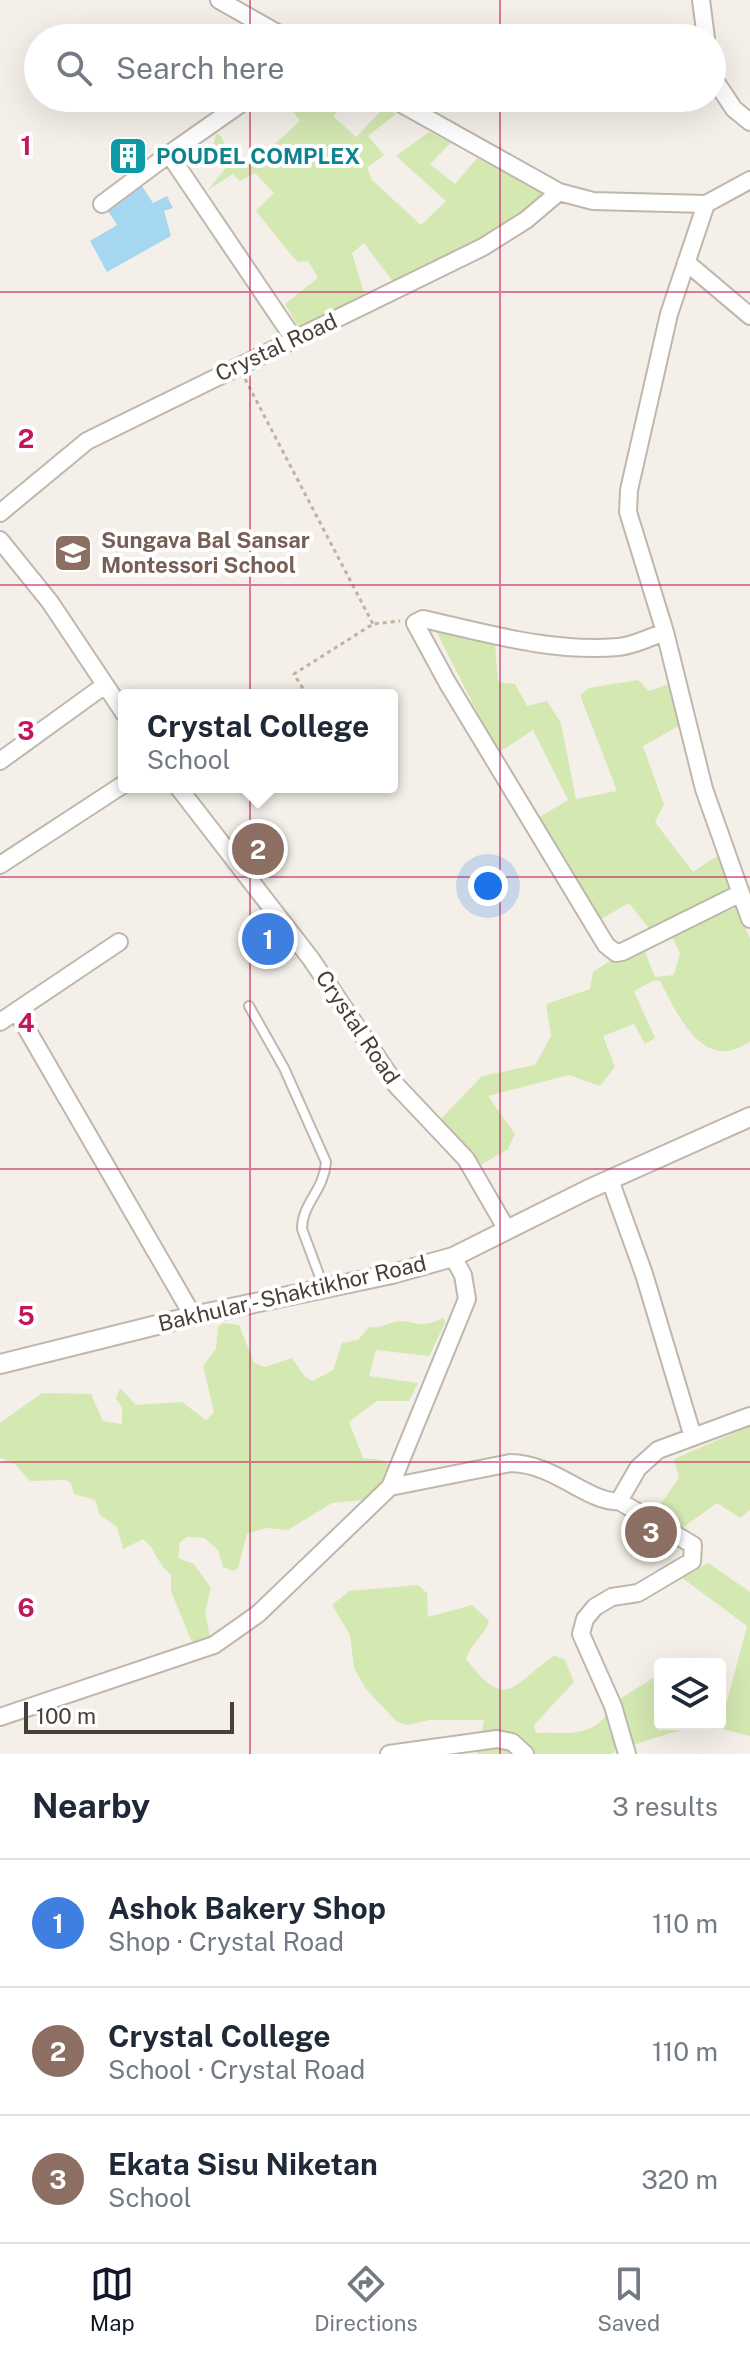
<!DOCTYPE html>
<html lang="en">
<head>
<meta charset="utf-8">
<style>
	:root { --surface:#fff; --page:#f2f2f3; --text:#1f2937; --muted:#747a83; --line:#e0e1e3; --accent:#111827 }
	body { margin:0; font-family:"Public Sans",sans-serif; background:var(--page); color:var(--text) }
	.controls { position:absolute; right:24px; bottom:24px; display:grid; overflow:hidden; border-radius:8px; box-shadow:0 8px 32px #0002 }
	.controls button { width:72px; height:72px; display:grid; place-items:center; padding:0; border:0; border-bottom:2px solid var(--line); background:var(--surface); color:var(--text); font:40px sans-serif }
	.scale { position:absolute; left:24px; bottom:20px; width:210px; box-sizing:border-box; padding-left:8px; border:4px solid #484037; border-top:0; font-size:22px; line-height:28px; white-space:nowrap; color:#484037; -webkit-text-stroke:6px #fff; paint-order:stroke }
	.you { position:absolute; left:488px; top:886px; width:28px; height:28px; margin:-20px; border:6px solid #fff; border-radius:50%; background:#1a73e8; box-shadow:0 0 0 12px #1a73e833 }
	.badge { display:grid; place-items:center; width:52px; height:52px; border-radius:50%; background:var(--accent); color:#fff; font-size:26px; font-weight:700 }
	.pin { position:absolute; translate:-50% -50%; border:4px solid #fff; box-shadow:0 2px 8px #0006 }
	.popup { position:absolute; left:118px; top:689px; width:280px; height:104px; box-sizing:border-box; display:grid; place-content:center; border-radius:8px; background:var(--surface); filter:drop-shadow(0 2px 6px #0005); font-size:26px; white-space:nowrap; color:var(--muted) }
	.popup b { font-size:30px; color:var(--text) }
	.popup::after { content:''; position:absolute; left:50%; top:100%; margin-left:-16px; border:16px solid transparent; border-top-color:var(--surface) }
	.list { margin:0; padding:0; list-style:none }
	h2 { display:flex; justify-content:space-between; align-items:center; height:104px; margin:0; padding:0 32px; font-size:34px }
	h2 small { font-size:26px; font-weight:400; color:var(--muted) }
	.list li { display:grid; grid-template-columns:52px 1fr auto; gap:24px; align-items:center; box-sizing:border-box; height:128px; padding:0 32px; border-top:2px solid var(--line) }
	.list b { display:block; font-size:30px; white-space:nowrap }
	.list p { margin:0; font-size:26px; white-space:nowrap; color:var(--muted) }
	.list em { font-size:26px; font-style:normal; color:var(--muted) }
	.icon { flex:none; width:44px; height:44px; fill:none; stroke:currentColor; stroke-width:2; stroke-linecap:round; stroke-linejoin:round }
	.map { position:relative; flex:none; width:750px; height:1754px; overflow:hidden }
	.search { position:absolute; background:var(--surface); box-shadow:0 8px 32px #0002; left:24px; right:24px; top:24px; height:88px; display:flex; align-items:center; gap:20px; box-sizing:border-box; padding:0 28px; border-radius:44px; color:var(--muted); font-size:30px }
	.sheet { height:488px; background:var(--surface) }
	nav { display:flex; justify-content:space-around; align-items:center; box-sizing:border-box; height:112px; border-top:2px solid var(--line); background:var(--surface); font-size:22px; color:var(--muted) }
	nav a { display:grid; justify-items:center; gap:4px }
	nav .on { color:var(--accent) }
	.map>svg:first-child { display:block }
	.green { fill:#d4e8b2 }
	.water { fill:#a6d7f1 }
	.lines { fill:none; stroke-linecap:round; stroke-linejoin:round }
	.service-casing { stroke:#c0b7ab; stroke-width:12 }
	.minor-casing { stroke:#c0b7ab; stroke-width:20 }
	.tertiary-casing { stroke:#c0b7ab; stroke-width:22 }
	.path { stroke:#c2b29c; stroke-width:3; stroke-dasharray:4 4; stroke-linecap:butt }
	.service { stroke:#fff; stroke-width:8 }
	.minor { stroke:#fff; stroke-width:16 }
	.tertiary { stroke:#fff; stroke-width:18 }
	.grid { fill:none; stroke:#c2185b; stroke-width:2; stroke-opacity:0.55 }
	.labels { text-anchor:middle; stroke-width:8; stroke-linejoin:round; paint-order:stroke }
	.culture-label { font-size:22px; font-weight:bold; fill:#0d838f; stroke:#fff; text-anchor:start }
	.street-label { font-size:22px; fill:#484037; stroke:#fff }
	.education-label { font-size:22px; font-weight:bold; fill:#785e54; stroke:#fff; text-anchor:start }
	.grid-label { font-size:26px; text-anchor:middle; font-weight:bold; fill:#c2185b; stroke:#fff; stroke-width:8; stroke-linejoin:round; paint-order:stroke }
</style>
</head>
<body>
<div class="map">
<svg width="750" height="1754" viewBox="0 0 750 1754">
	<rect width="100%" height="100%" fill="#f4f0e9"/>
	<path class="green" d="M283,98H304L308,103L314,98H350L333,116L356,137L386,106L396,114L368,136L384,155L367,168L372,180L421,225L446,201L396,156L429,132L451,143L430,164L455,184L477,158L548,193C505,235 448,257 394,283L364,243L352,253L365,296L299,328L285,304L318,278L308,261L298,262L293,257L256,211L274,193L255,173L240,181L233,174L208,190L228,165L214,143L216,133L221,136L230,156L252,164L300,121Z
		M436,631L495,643L498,682L515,684L527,706L547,701L561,723L576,799L617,791L580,695L589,688L638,680L649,691L671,683L679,726L643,746L664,805L655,822L693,872L720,854L734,890L650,930L629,903L598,921L536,819L568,800L533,730L498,753Z
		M738,907L750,939V1042C743,1045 734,1051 726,1051C694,1054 672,1004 660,981L655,980L634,991L655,1038L645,1044L634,1024L603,1036L615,1067L600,1086L569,1075L488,1096L515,1134L508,1149L479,1166L438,1122L482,1076L535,1065L551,1036L546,1004L590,989L593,972L611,960L645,952L655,977L674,975L680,953L671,935Z
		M444,1318L445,1323L429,1356L376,1350L369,1376L418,1383L409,1401H377L349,1422L363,1458L382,1460L392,1467L379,1498L332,1503L288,1530L265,1528L247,1534L238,1568L233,1571L223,1567L218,1550L204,1538L187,1537L180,1542L178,1558L194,1564L211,1588L205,1612L210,1636L202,1644L191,1640L171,1591V1574C157,1565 156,1548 143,1539L123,1549L117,1527L100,1515L95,1500L74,1494L71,1483L66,1480L30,1481L15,1464L0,1458V1423L42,1393L91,1394L103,1421L122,1424V1408L116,1398L120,1388L136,1405L182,1402L206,1420L214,1412L203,1366L216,1349L218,1327L223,1323L239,1325L254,1363L265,1367L292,1358L305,1377L313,1381L333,1370L342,1343L358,1340L369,1327C381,1329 384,1324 394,1322C415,1318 414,1331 444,1318Z
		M750,1426V1510L740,1518L717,1503L681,1529L656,1510L679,1478L674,1459Z
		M708,1563L750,1592V1736L703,1724H720V1702L727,1701L747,1626L681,1577Z
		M418,1585L427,1593L428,1617L472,1605L489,1621C484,1636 471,1643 466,1659C506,1710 509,1689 554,1655L565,1660L574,1682L534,1725L536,1733C561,1732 591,1738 606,1715L616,1728L615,1751L611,1754H477L484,1720H429L407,1725L396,1721L366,1689L354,1668L350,1635L332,1605L349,1591Z
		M660,1674V1724H700L633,1745L616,1701Z"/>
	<path class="water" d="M140,183L153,203L167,196L173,208L164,211L171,236L107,272L90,241L117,225L104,205Z"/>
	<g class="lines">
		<g class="service-casing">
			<path id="service" d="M249,1006L284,1068L326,1162C324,1191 302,1203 302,1229L324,1288"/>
		</g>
		<g class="minor-casing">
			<path id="minor" d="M219,0L286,38
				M701,0L706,38
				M712,76L734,109L750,122
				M249,98L169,154L294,339
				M391,98L559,192L593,201L706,204L750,180
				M102,204L169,154
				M706,204L669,314L629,490L628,512L665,632L704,789L750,919
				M686,262L750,316
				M0,513L87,441L483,247L526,220L559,192
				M0,540L50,602L124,713
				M665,632C650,637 633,646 618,647C553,653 486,633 423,619L415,623L447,682L606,945L616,953L622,952L741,893
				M0,761L105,685
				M178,787L311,959L396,1085L466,1159L506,1228
				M0,865L124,784
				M17,1012L193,1316
				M0,1022L119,942
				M610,1180L644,1274L693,1437
				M390,1487L510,1463C554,1463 590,1504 619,1501
				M0,1717L214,1645L258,1614L390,1487L467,1299L463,1275L453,1257
				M389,1754L497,1739L512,1742L525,1754
				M627,1754L613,1706L581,1634L585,1619L595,1607L612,1597L638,1593L692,1561L693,1545L619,1501L638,1468L658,1450L750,1416"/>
		</g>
		<g class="tertiary-casing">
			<path id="tertiary" d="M0,1364L193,1316L392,1274L453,1257L589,1189L750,1117"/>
		</g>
		<path class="path" d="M245,379L373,624
			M307,695L294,674L373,624L400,621"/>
		<use href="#service" class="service"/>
		<use href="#minor" class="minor"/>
		<use href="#tertiary" class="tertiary"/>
	</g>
	<path class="grid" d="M250,0V38M500,0V38M250,98V1754M500,98V1754M0,292H750M0,585H750M0,877H750M0,1169H750M0,1462H750"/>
	<defs>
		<g id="building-square" transform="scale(2)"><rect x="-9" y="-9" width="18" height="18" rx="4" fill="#0f9aa8" stroke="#fff"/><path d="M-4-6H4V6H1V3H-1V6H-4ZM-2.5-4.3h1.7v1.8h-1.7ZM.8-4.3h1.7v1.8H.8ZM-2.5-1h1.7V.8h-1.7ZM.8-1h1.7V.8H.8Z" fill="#fff"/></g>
		<g id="school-square" transform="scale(2)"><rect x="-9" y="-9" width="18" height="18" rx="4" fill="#8d6e63" stroke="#fff"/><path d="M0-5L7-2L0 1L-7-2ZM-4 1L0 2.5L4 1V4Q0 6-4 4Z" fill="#fff"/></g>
	</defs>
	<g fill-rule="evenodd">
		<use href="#building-square" x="128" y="156"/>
		<use href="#school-square" x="73" y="553"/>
	</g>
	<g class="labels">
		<g class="culture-label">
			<text x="156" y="164">POUDEL COMPLEX</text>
		</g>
		<g class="street-label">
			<text transform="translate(276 347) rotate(-25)" y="8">Crystal Road</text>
			<text transform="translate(358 1027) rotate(56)" y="8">Crystal Road</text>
			<text transform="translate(292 1293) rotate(-13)" y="8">Bakhular - Shaktikhor Road</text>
		</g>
		<g class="education-label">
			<text x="101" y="548">Sungava Bal Sansar<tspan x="101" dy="25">Montessori School</tspan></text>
		</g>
	</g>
	<g class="grid-label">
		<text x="26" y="155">1</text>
		<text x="26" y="448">2</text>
		<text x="26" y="740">3</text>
		<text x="26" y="1032">4</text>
		<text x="26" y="1325">5</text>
		<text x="26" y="1617">6</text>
	</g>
</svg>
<div class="controls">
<button><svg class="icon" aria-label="layers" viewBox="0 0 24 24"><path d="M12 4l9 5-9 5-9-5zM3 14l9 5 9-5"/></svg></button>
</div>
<div class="scale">100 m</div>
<div class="you"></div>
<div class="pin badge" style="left:268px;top:939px;background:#3f7fe0">1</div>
<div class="pin badge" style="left:258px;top:849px;background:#8d6e63">2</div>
<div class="popup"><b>Crystal College</b>School</div>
<div class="pin badge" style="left:651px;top:1532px;background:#8d6e63">3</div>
<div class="search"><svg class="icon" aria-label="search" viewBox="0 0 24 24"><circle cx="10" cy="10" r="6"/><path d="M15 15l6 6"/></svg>Search here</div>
</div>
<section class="sheet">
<h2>Nearby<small>3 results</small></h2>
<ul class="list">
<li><span class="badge" style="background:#3f7fe0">1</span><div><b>Ashok Bakery Shop</b><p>Shop · Crystal Road</p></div><em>110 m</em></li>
<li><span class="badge" style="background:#8d6e63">2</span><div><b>Crystal College</b><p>School · Crystal Road</p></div><em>110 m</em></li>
<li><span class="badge" style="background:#8d6e63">3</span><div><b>Ekata Sisu Niketan</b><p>School</p></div><em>320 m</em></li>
</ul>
</section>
<nav>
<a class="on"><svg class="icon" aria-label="map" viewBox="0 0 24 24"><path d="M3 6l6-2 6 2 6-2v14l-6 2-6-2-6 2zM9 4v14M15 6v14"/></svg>Map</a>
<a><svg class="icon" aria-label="directions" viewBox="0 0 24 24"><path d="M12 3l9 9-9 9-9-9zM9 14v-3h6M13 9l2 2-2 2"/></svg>Directions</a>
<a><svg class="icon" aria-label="saved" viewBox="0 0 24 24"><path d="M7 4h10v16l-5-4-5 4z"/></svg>Saved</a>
</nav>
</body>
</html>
